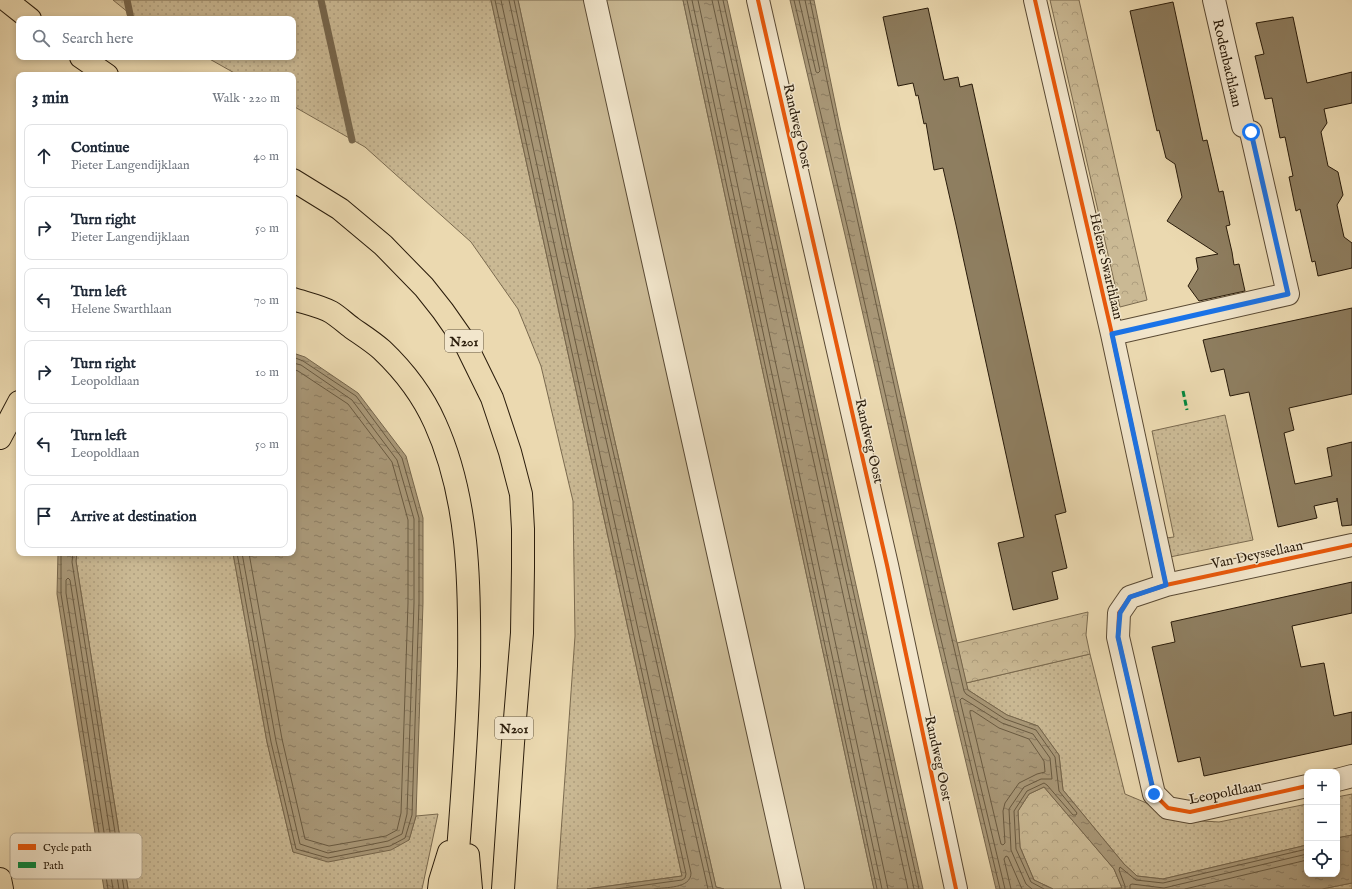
<!DOCTYPE html>
<html lang="en">
<head>
<meta charset="utf-8">
<style>
	:root { --surface:#fff; --page:#f6f6f7; --text:#1f2937; --muted:#747a83; --line:#e0e1e3 }
	body { margin:0; font-family:"IM FELL English",serif; background:var(--page); color:var(--text) }
	.controls { position:absolute; right:12px; bottom:12px; display:grid; overflow:hidden; border-radius:8px; box-shadow:0 2px 6px #0003 }
	.controls button { width:36px; height:36px; display:grid; place-items:center; padding:0; border:0; border-bottom:1px solid var(--line); background:var(--surface); color:var(--text); font:20px sans-serif }
	.stop { position:absolute; width:12px; height:12px; margin:-9px; border:3px solid #1a73e8; border-radius:50%; background:#fff }
	.stop.end { background:#1a73e8; border-color:#fff; box-shadow:0 1px 4px #0008 }
	.list { margin:0; padding:0; list-style:none }
	h2 { display:flex; justify-content:space-between; align-items:center; height:52px; margin:0; padding:0 16px; font-size:17px }
	h2 small { font-size:13px; font-weight:400; color:var(--muted) }
	.list li { display:grid; grid-template-columns:26px 1fr auto; gap:12px; align-items:center; box-sizing:border-box; height:64px; margin:0 8px 8px; padding:0 8px; border:1px solid var(--line); border-radius:8px }
	.list b { display:block; font-size:15px; white-space:nowrap }
	.list p { margin:0; font-size:13px; white-space:nowrap; color:var(--muted) }
	.list em { font-size:13px; font-style:normal; color:var(--muted) }
	.icon { flex:none; width:22px; height:22px; fill:none; stroke:currentColor; stroke-width:2; stroke-linecap:round; stroke-linejoin:round }
	.map { position:relative; flex:none; width:1352px; height:889px; overflow:hidden }
	.search { position:absolute; background:var(--surface); box-shadow:0 2px 6px #0003; left:16px; top:16px; width:280px; height:44px; display:flex; align-items:center; gap:10px; box-sizing:border-box; padding:0 14px; border-radius:8px; color:var(--muted); font-size:15px }
	.panel { position:absolute; background:var(--surface); box-shadow:0 2px 6px #0003; left:16px; top:72px; width:280px; height:484px; border-radius:8px }
	.map>svg:first-child { display:block }
	.grass { fill:url(#grass-dots); stroke:#7a6a4f }
	.forest { fill:url(#forest-crowns); stroke:#7a6a4f }
	.garden { fill:#cab994; stroke:#7a6a4f }
	.water { fill:url(#water-ripples); stroke:#76664c }
	.lines { fill:none; stroke-linecap:round; stroke-linejoin:round }
	.shore { stroke:#695a41; stroke-width:1 }
	.stream { stroke:#76664c; stroke-width:7 }
	.building { fill:#8e7e60; stroke:#291b0a }
	.minor-casing { stroke:#5a4a34; stroke-width:24 }
	.highway-casing { stroke:#291b0a; stroke-width:24 }
	.minor { stroke:#f2e6cc; stroke-width:22 }
	.highway { stroke:#ebd9b0; stroke-width:22 }
	.quiet { stroke:#00873e; stroke-width:3; stroke-dasharray:6 3; stroke-linecap:butt }
	.cycleway-casing { stroke:#f2e6cc; stroke-width:6 }
	.cycleway { stroke:#e8590c; stroke-width:4 }
	.route { stroke:#1a73e8; stroke-width:5 }
	.labels { text-anchor:middle; stroke-width:3; stroke-linejoin:round; paint-order:stroke }
	.shield { fill:#f2e6cc; stroke:#655844; stroke-width:1 }
	.shield-label { font-size:13px; font-weight:bold; fill:#291b0a }
	.street-label { font-size:14px; fill:#291b0a; stroke:#f2e6cc }
	.key { fill:#f2e6cc; stroke:#b6a992; stroke-width:1 }
	.key-label { font-size:11px; fill:#291b0a }
</style>
</head>
<body>
<div class="map">
<svg width="1352" height="889" viewBox="0 0 1352 889">
	<defs>
		<pattern id="grass-dots" width="8" height="8" patternUnits="userSpaceOnUse"><rect width="8" height="8" fill="#cab994"/><path d="M2 2h.1M6 6h.1" fill="none" stroke="#ae9e7e" stroke-width="1.8" stroke-linecap="round"/></pattern>
		<pattern id="forest-crowns" width="20" height="18" patternUnits="userSpaceOnUse"><rect width="20" height="18" fill="#cab994"/><path d="M2 6a3 3 0 1 1 6 0M12 15a3 3 0 1 1 6 0" fill="none" stroke="#ae9e7e"/></pattern>
		<pattern id="water-ripples" width="26" height="14" patternUnits="userSpaceOnUse"><rect width="26" height="14" fill="#a99878"/><path d="M2 4q2-2 4 0t4 0M15 11q2-2 4 0t4 0" fill="none" stroke="#8a7b61"/></pattern>
	</defs>
	<rect width="100%" height="100%" fill="#ebd9b0"/>
	<filter id="stains"><feTurbulence type="fractalNoise" baseFrequency=".005" numOctaves="4"/><feColorMatrix values="0 0 0 0 .2 0 0 0 0 .09 0 0 0 0 .02 0 0 0 .5 -.17"/></filter>
	<radialGradient id="worn" r=".72"><stop offset=".6" stop-color="#630" stop-opacity="0"/><stop offset="1" stop-color="#630" stop-opacity=".3"/></radialGradient>
	<path class="grass" d="M113,0H491L682,876L587,889H557L575,636L573,501L541,366L518,309L471,242L365,147L293,106V75H238L206,57H293V19H139L129,13Z
		M1225,415L1253,540L1170,557L1166,538L1174,537L1152,431Z
		M77,553H233L267,742L293,852L409,840L416,816L438,814L422,889H128L76,561Z
		M1090,654L1125,794L1187,820L1219,822L1307,804V845L1163,879L1137,876L1124,864L1063,790L1059,755L1038,726L1007,715L968,690L966,683Z
		M1352,794V835L1337,838V797Z
		M1352,883V889H1322Z"/>
	<path class="forest" d="M1050,0H1079L1147,300L1120,307Z
		M1088,612L1086,635L1090,654L966,683L957,643Z
		M1044,787L1114,869L1122,888L1053,889L1034,880L1020,847L1018,811L1029,794Z"/>
	<path class="garden" d="M518,0H683L874,889H724L716,887L571,248Z"/>
	<path class="water" d="M491,0H518L571,248L716,887L724,889H587L682,876Z
		M683,0H727L923,889H874Z
		M790,0H814L840,127L921,487L968,690L1007,715L1038,726L1059,755L1063,790L1124,864L1137,876L1163,879L1307,845V874H1337V838L1352,835V883L1322,889H1111L1122,888L1114,869L1044,787L1029,794L1018,811L1020,847L1034,880L1053,889H996L931,615L845,235Z
		M293,353L305,357L358,393L406,456L423,518V603L416,816L409,840L391,850L328,862L293,852L267,742L233,553H293Z
		M58,553H77L76,561L128,889H104L57,594Z"/>
	<g class="lines">
		<path class="shore" d="M495,0L686,874L685,878L682,880L616,889
			M501,0L691,873C691,889 665,887 654,889
			M509,0L563,250L708,889
			M514,0L567,249L713,889
			M687,0L877,889
			M692,0L882,889
			M698,0L888,889
			M712,0L908,889
			M718,0L914,889
			M723,0L919,889
			M794,0L849,234L935,614L1000,889
			M799,0L816,72L818,73L820,71L805,0
			M810,0L837,128L917,488L964,691L966,694L1005,719L1036,730L1055,757L1059,791L1077,813L1076,815H1073L1047,785L1044,783L1027,791L1014,811L1016,849L1031,882L1044,889
			M61,553V594L108,889
			M73,553L72,562L124,889
			M237,553L271,742L296,849L328,858L390,846L405,838L412,815L419,603V518L402,458L356,396L303,361L293,357
			M242,553L276,741L300,844L328,853L388,841L402,834L407,814L414,603V519L397,460L352,400L301,365L293,363
			M249,553L282,739L305,839L329,846L386,836L397,830L401,813L408,603V520L392,462L348,404L298,371L293,369
			M973,711L999,728L1029,739L1044,761L1045,772L1037,774L1019,783L1005,803L1003,811L1005,843L1003,845L1001,844L970,713V711Z
			M113,889L66,593V580L68,578L70,580L119,889
			M1005,889L960,700L962,698L1002,723L1033,734L1050,758L1052,779H1041L1024,787L1009,809L1011,850L1026,884L1032,889
			M1011,889L1004,859L1006,856L1008,857L1022,889
			M1125,889V886L1119,870L1120,867L1136,880L1163,883L1307,849
			M1130,889V885L1132,884L1164,888L1307,854
			M1185,889L1307,860"/>
		<path class="stream" d="M127,0L130,14
			M321,0L352,140"/>
	</g>
	<path class="building" d="M1173,2L1203,141L1207,140L1219,192L1223,191L1230,225L1226,226L1232,252L1234,265L1239,264L1245,291L1199,301L1188,286L1198,269L1196,258L1218,254L1167,221L1182,197L1175,164L1166,158L1159,130L1157,131L1130,11Z
		M928,8L944,80L958,77L960,87L972,84L1066,512L1055,515L1067,568L1052,572L1058,599L1013,610L998,543L1024,537L956,225L943,168L934,170L926,123L924,124L918,95L916,96L913,83L898,86L883,17Z
		M1293,17L1307,83L1352,72V103L1324,109L1327,123L1321,132L1328,166L1338,172L1343,195L1337,205L1344,237L1352,243V268L1318,276L1315,261L1312,262L1300,209L1296,211L1289,177L1293,176L1285,137L1280,138L1272,98L1265,99L1255,56L1264,54L1256,23Z
		M1352,308V394L1289,408L1294,430L1284,433L1295,484L1332,476L1327,448L1352,442V525L1342,526L1337,498V501L1314,506L1317,518L1278,527L1249,392L1230,396L1224,369L1211,372L1203,340Z
		M1352,582V613L1292,626L1301,667L1324,663L1334,716L1352,712V744L1204,776L1200,757L1178,762L1152,647L1175,642L1171,622Z"/>
	<g class="lines">
		<g class="minor-casing">
			<path id="minor" d="M595,0L793,889
				M758,0L887,565L956,889
				M1035,0L1112,334L1166,585
				M1214,0L1243,126
				M1112,334L1288,294L1251,132
				M1337,780L1352,776
				M1307,786L1190,812L1168,808L1154,794L1118,637L1119,613L1130,597L1166,585L1352,545"/>
		</g>
		<g class="highway-casing">
			<path id="highway" d="M6,0L30,19
				M81,57L107,75
				M293,180L340,209L383,245L424,287L443,311L464,341L492,398L510,452L521,494L523,529V568L522,633L513,743L503,889
				M293,299C305,303 320,306 331,312C338,316 345,323 352,328C362,335 373,342 382,350C403,370 423,396 435,423C469,498 470,585 469,666C467,740 461,815 455,889
				M0,438L19,402
				M468,855L471,889
				M0,879L2,889
				M439,889L440,881L449,852"/>
		</g>
		<use href="#minor" class="minor"/>
		<use href="#highway" class="highway"/>
		<path class="quiet" d="M1183,391L1187,410"/>
		<g class="cycleway-casing">
			<path id="cycleway" d="M758,0L887,565L956,889
				M1035,0L1112,334L1166,585
				M1307,786L1190,812L1168,808L1154,794L1118,637L1119,613L1130,597L1166,585L1352,545"/>
		</g>
		<use href="#cycleway" class="cycleway"/>
	</g>
	<g class="lines">
		<path class="route" d="M1154,794L1118,637L1120,613L1130,597L1166,585L1112,334L1288,294L1251,132"/>
	</g>
	<g class="labels">
		<g class="shield">
			<rect x="445" y="330" width="38" height="22" rx="3"/>
			<rect x="495" y="717" width="38" height="22" rx="3"/>
		</g>
		<g class="shield-label">
			<text x="464" y="346">N201</text>
			<text x="514" y="733">N201</text>
		</g>
		<g class="street-label">
			<text transform="translate(1228 63) rotate(77)" y="5">Rodenbachlaan</text>
			<text transform="translate(798 126) rotate(77)" y="5">Randweg Oost</text>
			<text transform="translate(1107 266) rotate(77)" y="5">Helene Swarthlaan</text>
			<text transform="translate(870 441) rotate(77)" y="5">Randweg Oost</text>
			<text transform="translate(1257 554) rotate(-12)" y="5">Van Deyssellaan</text>
			<text transform="translate(939 758) rotate(78)" y="5">Randweg Oost</text>
			<text transform="translate(1225 792) rotate(-11)" y="5">Leopoldlaan</text>
		</g>
	</g>
	<rect x="10" y="833" width="132" height="46" rx="6" class="key"/>
	<rect x="18" y="844" width="18" height="6" fill="#e8590c"/>
	<rect x="18" y="862" width="18" height="6" fill="#00873e"/>
	<g class="key-label">
		<text x="43" y="851">Cycle path</text>
		<text x="43" y="869">Path</text>
	</g>
	<rect width="100%" height="100%" filter="url(#stains)"/>
	<rect width="100%" height="100%" fill="url(#worn)"/>
</svg>
<div class="controls">
<button>+</button>
<button>−</button>
<button><svg class="icon" aria-label="locate" viewBox="0 0 24 24"><circle cx="12" cy="12" r="6"/><path d="M12 2v4M12 18v4M2 12h4M18 12h4"/></svg></button>
</div>
<div class="stop" style="left:1251px;top:132px"></div>
<div class="stop end" style="left:1154px;top:794px"></div>
<div class="search"><svg class="icon" aria-label="search" viewBox="0 0 24 24"><circle cx="10" cy="10" r="6"/><path d="M15 15l6 6"/></svg>Search here</div>
<section class="panel">
<h2>3 min<small>Walk · 220 m</small></h2>
<ul class="list">
<li><svg class="icon" aria-label="ahead" viewBox="0 0 24 24"><path d="M12 20V5M6 11l6-6 6 6"/></svg><div><b>Continue</b><p>Pieter Langendijklaan</p></div><em>40 m</em></li>
<li><svg class="icon" aria-label="right" viewBox="0 0 24 24"><path d="M7 20v-9h11M14 6l5 5-5 5"/></svg><div><b>Turn right</b><p>Pieter Langendijklaan</p></div><em>50 m</em></li>
<li><svg class="icon" aria-label="left" viewBox="0 0 24 24"><path d="M17 20v-9H6M10 6l-5 5 5 5"/></svg><div><b>Turn left</b><p>Helene Swarthlaan</p></div><em>70 m</em></li>
<li><svg class="icon" aria-label="right" viewBox="0 0 24 24"><path d="M7 20v-9h11M14 6l5 5-5 5"/></svg><div><b>Turn right</b><p>Leopoldlaan</p></div><em>10 m</em></li>
<li><svg class="icon" aria-label="left" viewBox="0 0 24 24"><path d="M17 20v-9H6M10 6l-5 5 5 5"/></svg><div><b>Turn left</b><p>Leopoldlaan</p></div><em>50 m</em></li>
<li><svg class="icon" aria-label="arrive" viewBox="0 0 24 24"><path d="M6 21V4h12l-3 4 3 4H6"/></svg><div><b>Arrive at destination</b></div></li>
</ul>
</section>
</div>
</body>
</html>
